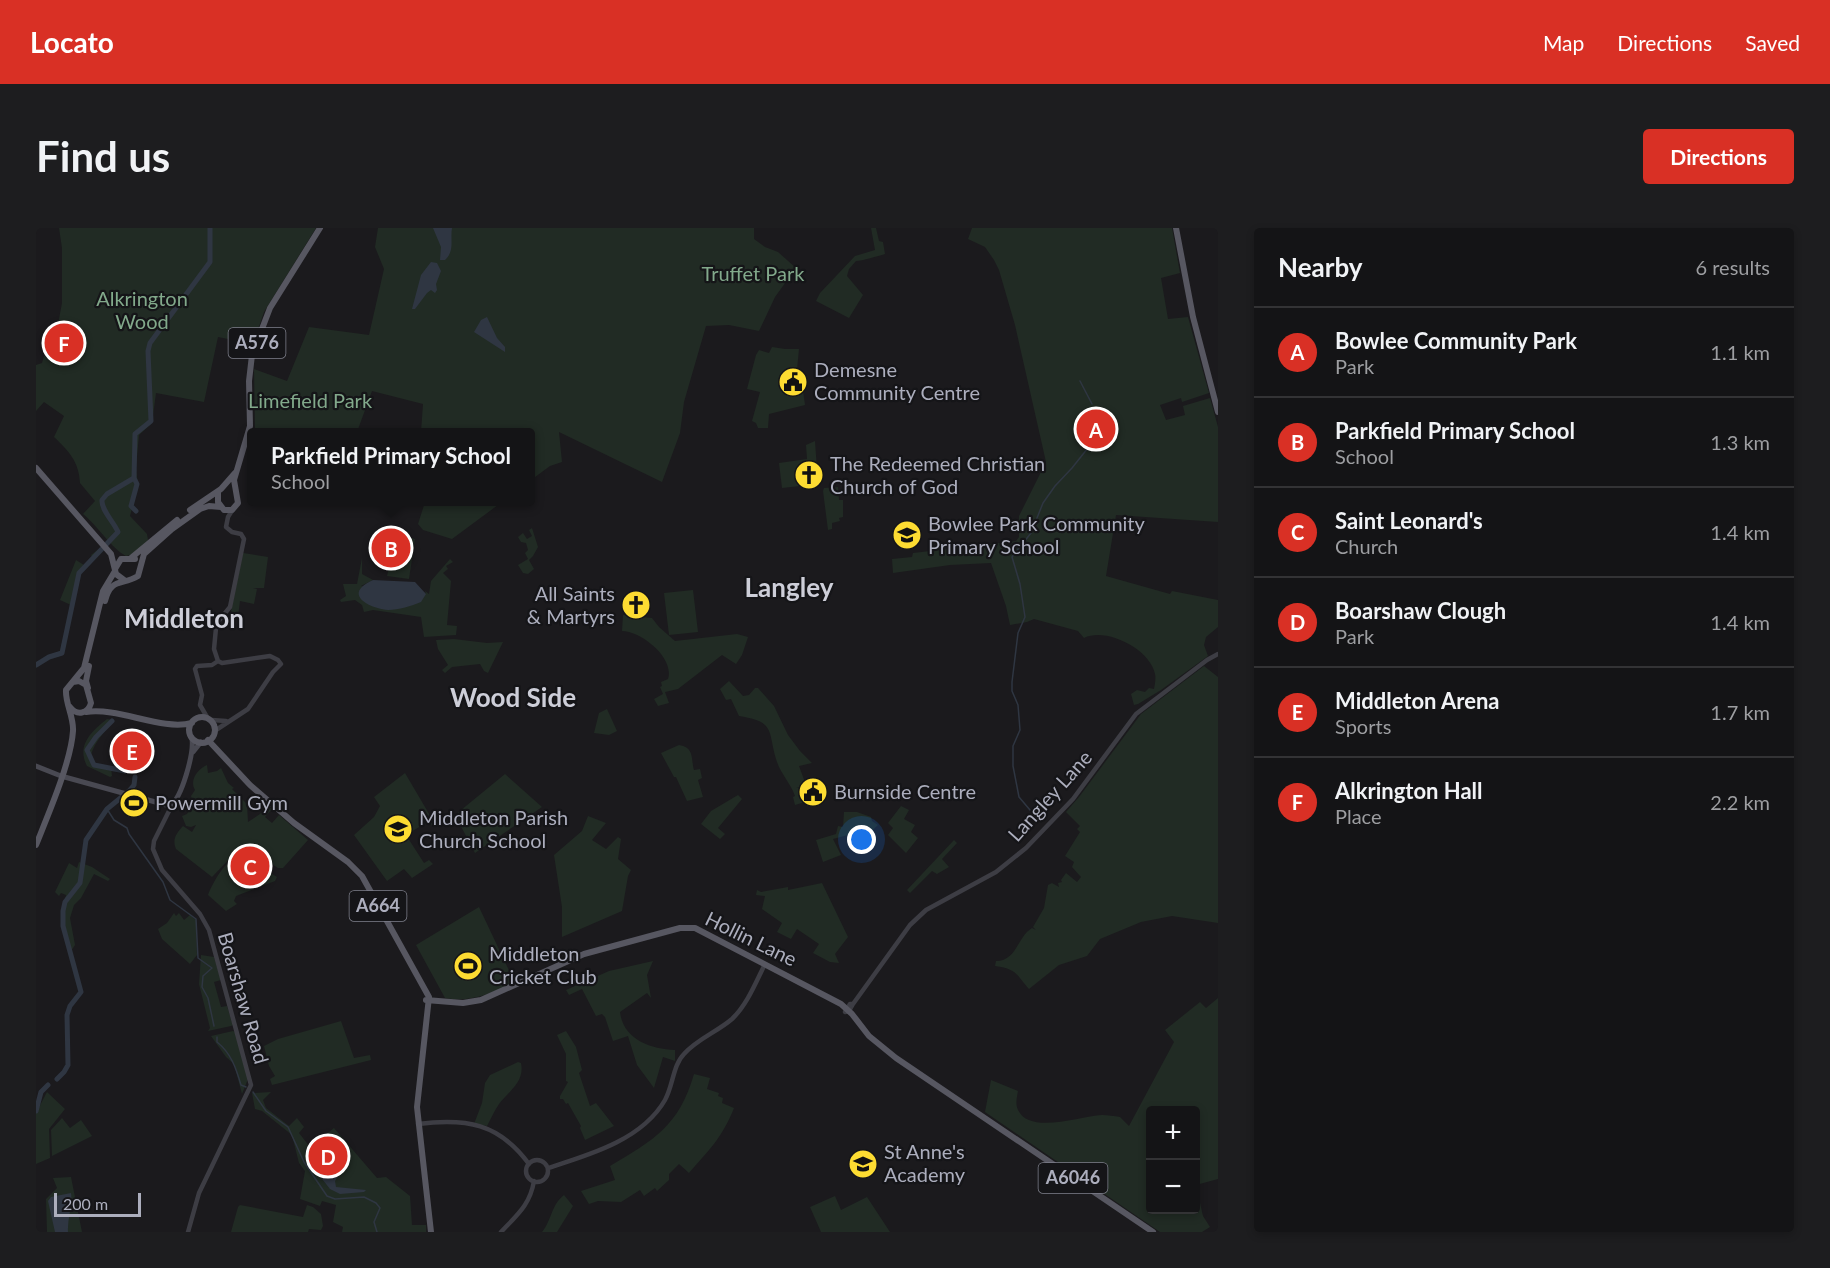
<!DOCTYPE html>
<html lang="en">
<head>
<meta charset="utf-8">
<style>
	:root { --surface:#141416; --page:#1d1d1f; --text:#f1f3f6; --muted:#9d9ea1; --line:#333335; --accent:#d93025 }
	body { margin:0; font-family:Lato,sans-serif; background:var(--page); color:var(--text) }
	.controls { position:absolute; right:18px; bottom:18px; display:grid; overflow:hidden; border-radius:6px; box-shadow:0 3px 9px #0003 }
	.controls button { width:54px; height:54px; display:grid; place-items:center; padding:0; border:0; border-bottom:2px solid var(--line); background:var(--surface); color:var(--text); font:30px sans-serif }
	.scale { position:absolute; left:18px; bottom:15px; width:87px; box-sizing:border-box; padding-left:6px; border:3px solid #acaebd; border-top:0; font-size:16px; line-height:21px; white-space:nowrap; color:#acaebd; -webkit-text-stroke:4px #151518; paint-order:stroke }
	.you { position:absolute; left:826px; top:612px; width:21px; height:21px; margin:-15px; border:4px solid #fff; border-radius:50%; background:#1a73e8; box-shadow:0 0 0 9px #1a73e833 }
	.badge { display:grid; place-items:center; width:39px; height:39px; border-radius:50%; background:var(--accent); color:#fff; font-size:20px; font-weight:700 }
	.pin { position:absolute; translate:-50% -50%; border:3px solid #fff; box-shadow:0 2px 6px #0006 }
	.popup { position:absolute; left:211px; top:200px; width:288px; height:78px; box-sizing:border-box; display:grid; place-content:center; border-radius:6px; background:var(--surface); filter:drop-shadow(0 2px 4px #0005); font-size:20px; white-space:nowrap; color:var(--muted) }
	.popup b { font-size:22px; color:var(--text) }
	.popup::after { content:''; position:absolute; left:50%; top:100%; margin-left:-12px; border:12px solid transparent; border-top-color:var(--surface) }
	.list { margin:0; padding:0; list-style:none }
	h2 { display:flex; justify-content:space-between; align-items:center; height:78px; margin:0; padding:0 24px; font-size:26px }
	h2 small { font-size:20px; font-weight:400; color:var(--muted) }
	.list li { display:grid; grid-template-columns:39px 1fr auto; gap:18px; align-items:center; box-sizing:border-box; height:90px; padding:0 24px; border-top:2px solid var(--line) }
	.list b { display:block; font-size:22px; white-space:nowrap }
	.list p { margin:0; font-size:20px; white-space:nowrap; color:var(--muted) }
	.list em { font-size:20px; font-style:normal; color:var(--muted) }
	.map { position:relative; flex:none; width:1182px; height:1004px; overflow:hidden; border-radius:6px }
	header { display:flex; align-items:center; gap:36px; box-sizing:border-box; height:84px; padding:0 30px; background:var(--accent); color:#fff }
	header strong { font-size:28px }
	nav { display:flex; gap:33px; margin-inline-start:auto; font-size:21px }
	.intro { display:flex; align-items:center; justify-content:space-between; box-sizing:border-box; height:144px; padding:0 36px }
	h1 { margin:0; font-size:42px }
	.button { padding:15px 27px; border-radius:6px; background:var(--accent); color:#fff; font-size:21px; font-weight:700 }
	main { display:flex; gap:36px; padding:0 36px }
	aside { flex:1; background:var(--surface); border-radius:6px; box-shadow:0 3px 9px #0003 }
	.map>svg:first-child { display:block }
	.green { fill:#212b24; fill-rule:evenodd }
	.water { fill:#2f3642 }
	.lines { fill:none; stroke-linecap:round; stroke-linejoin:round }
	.stream { stroke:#2f3642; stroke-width:1.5 }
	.river { stroke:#2f3642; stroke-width:5 }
	.tertiary { stroke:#3d3d44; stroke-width:4.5 }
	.secondary { stroke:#494952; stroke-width:5 }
	.primary { stroke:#575761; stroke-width:6 }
	.labels { text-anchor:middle; stroke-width:4.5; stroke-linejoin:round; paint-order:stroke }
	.shield { fill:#151518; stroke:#7f808c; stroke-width:1.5 }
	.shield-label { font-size:18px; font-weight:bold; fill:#acaebd }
	.park-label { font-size:20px; fill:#82a98b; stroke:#151518 }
	.poi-label { font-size:20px; fill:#acaebd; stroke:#151518; text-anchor:start }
	.street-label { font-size:20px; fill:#acaebd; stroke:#151518 }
	.district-label { font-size:26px; font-weight:bold; fill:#cdced8; stroke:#151518 }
</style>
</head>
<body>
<header>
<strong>Locato</strong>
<nav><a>Map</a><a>Directions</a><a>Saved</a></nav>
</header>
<div class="intro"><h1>Find us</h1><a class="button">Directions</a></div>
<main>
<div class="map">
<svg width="1182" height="1004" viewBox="0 0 1182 1004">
	<rect width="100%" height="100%" fill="#1b1a1d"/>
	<path class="green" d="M23,0H280L228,84L217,116L182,109L168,174L120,165L116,195L103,207L100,240L102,257L94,288L111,306L112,312L98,326L90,328C75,320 62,298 47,286L59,273L44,255C43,234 33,223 18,209L28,188L8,174L0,183V137L6,135L8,128H16L26,75V20Z
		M342,0H718V11L729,19L742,24L760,40L739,69L723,103L693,97L670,98L648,174L644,205L626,254L523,204L526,234L514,238L495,252L494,204H385L387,176L336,163L321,204H226L219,202L218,141L251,153L273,99L333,107L348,41L339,19Z
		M835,0H840L843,13L847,14L849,26C842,28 826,33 820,33L813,41L811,48L827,67L813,90L780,73L784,65L819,28L839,22Z
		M936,0H1136L1144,45L1125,50L1132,91L1152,89L1173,165L1146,174L1145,170L1124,177L1130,192L1149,187L1147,178L1174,170L1182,199V294L1080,287L1070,348L1134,366L1136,363L1182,372V399L1170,409L1168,417L1172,428L1125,462L1102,476L1098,477L1095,466L1101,462L1109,464L1113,460L1118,461C1119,456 1120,450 1119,446C1114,421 1070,399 1048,410L1042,403L998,391L991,394L974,397L970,378L955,335L914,337L857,345L856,331L876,329L877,325L980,313L983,309V288L1010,234L979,97L963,42L958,32L949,19L932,11Z
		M736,119L749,121H763L761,142L765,148L769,177L733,186L732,200H722L720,195L716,193L724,164L711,161L720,127L723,122L733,125Z
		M779,213L782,256L746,260L743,235L771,231L770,217Z
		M802,259L803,272H807V289L803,290L804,293L796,295V301L792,302L787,263L788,260Z
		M389,274H466L416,311L387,302L382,296Z
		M496,300L502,319L497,328L493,332L498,341L492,346L487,345L482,337L492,331L489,325L492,322L490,315L485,314L482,309L487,305L491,311L496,308L493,302Z
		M361,306L379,311L373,351L351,348Z
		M64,320L66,322L52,335L42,350L28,421L24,428L12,431L0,440V434L24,423L35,377L24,372L40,332L48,337L56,329L55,327Z
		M207,325L232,329L228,360H217L221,361L218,376L204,373L202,389L199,388L195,383Z
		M326,330V346L337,352L325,358L390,366L389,363L393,366L395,353L414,331L417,334L410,338L412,341L407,345L415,353L411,397L421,398L420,407L388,409L385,389L337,382L328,384L326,377L319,372L305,374L304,372L310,368L307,356H321Z
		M657,362L662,404L633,407L628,365Z
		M587,387L616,390L623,399L639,413L701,406L712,409L706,427L700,436L686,427L642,461L629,464L633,475L622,478L618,471L627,466L624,459L626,458L625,454L632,451C639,430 605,403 586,403Z
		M418,411L451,415L467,414L452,445L448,443L444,436L416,439L409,445L406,442L412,437L402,421L400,412Z
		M1168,438L1182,449V695L1136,688L1105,694L1064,711L1051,728L1023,737L993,761C980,747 982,741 959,738L960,733C981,733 981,709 996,700L1000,702L997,699L1008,680L1012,657L1016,655L1023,659L1022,655L1026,654L1025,652L1030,645L1041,654L1045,649L1036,639L1038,634L1029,628L1044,604L1041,601L1044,598L1030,584L1043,569L1105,486Z
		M693,453L707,468L713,467L719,460H722L738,478L752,507L764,523L776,535L763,538L770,557L760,560L769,559L772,573L759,577L757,569L759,568C755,556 745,546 741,534C731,503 741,494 703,488L695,471L690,472L684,461Z
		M571,481L581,503L573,507L558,505L563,485Z
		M71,491L78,492C70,503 54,518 55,532L60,536L75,539L76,548L74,549L51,538C40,517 56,503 71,491Z
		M643,517C659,519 655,533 658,542L664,541L666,550L662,552L667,569L651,573L640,549H638L625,525Z
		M171,537L172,545L181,543L185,540L192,555L198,560L196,561L211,576L212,594L224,586L232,578L236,581L229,589L236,595L243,587L272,612L247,640H242L231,633L228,641L241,649L239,653L200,668L198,673L201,676L190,683L172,667C177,654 189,633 202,628C205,626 208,627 211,626L206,625L205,619L176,649L140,621C136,611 140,606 147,598L156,604L160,597L155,599L150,598L146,588L151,586L157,576L155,568L159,562C153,552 162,541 171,537Z
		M369,545L399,596L396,598L393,593L370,607L388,635L393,632L397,636L376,650L368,641L351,653L318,607L338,589L344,578L338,569Z
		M469,546L506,579L439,625L419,587Z
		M702,567L706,571L682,600L689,606L684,611L665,596L675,583Z
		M865,578L873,582L868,591L879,597L875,604L882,610L870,625L852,607L857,600L852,595Z
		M808,584H821L835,589L836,593L842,597L820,618L812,607L797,611L805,627L787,634L780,612L800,606L802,598L807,599Z
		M552,588L570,595L556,612L570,621L582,609L585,611L582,631L595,642L592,648L586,683L526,709V679L518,627L546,603Z
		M918,612L921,615L906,631L913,639L901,646L896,643L874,665L871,662Z
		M43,634L56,639L74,651L72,653L58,646L45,670L38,677L34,690L39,717L35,723L26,696V684L30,667L25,665L23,668L19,664L33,635L41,640Z
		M786,655L812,709L799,726L803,735L794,734L777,725L783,716L761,701L755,711L741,704L746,695L726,681L729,668L720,667L721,662L725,664L752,659V662Z
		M443,679L479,755C455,765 435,775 409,770L380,717Z
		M138,685L140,688L143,685L148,692L154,687L160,692L161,727L154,736L126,711L122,701L131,695Z
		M165,727L178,729L185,752L178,754L185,779L191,778L197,797L195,798L172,803L174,800L163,756Z
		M617,733L611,747L615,770L611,765L584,784C587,811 614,821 639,822V833L627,829L618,860L601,837L592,808L577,813L569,789L566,786L560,788L546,761L533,767L530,762L573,743Z
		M1182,770V951L1160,957L1167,988L1174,999L1166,1004H1124L949,884L955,852L982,863C981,869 979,876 982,882C994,907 1044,888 1066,887C1072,887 1078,888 1084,889L1093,898L1138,814L1129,802L1164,774L1170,780ZM1160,882V982H1114V882Z
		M305,793L318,830L334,827L335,832L236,857L234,851L239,848L233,838L228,818L242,811Z
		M197,803L199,804L212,851L206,866L198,836L190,829L175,808Z
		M530,803L540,819L546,842L543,845L554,878L560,875L578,898L549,912L544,900L545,898L532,875L530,876L527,871H524V868L532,854L530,853V826L521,807Z
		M482,834L485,835C489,854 473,863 463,876C458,883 455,891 451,898L438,896L446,875L449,855L454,847Z
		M658,846L674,850L671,861L683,865L682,868L687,870L686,875L698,880C686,910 673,922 653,945L643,936L633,946V952L621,963L619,960L608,968L604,962L585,974L562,973L553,976L545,963L579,952L574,938C618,912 643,898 658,846Z
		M11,864L29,881L13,901L14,930L0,936V885Z
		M235,864L227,872L230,880L253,898L261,890L268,899L263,905L274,919L298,900L341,950L350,949L374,968L376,997H390V1004H306L307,999L297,994L300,977L286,973L284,978L264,971L269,943L263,935L256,907L226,883L219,881L216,865Z
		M26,890L34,900L45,892L56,908L16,928L15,902Z
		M35,949L46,1004H11L10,971L21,960L17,950Z
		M528,967L537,978L521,1004H506C516,992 515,977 528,967Z
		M799,968L805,982L831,969L854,1004H785L774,979Z
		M204,977L267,989L271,977L277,979L285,986L287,998L285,1002L273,1001L272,1004H195L202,979Z"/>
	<path class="water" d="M397,0H416C414,12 419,23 409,32H404L405,19Z
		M395,34L401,35L405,43L400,56L401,62L399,65L395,62L391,65L379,81H376L385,47Z
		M451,89L461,110L469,119V124L438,104L445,92Z
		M337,352L379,354L390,366L385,374C375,378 363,382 352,382C332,380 306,366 337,352Z
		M275,925L284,929L296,928L300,931V935L306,942L299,953L300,959L330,962L328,964L304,966L294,961L272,933V928Z
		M35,965C37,978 31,991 32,1004H19L12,973L15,969Z"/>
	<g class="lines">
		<path class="stream" d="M1044,153L1056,176
			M71,581L78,592L91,600L93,606L127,654L134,672L160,691L162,730L176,740L167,748L166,759L172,770L178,798
			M994,582L983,569L977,538V518L984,502L982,477L976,463V454L982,405L989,389L984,356L976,329L995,305L1007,275L1019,258L1036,240L1067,201V195L1063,191L1058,180
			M181,809V814C195,825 200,840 205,857L210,859
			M217,864L230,883L252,899L268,934L291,968L299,971L328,969L340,975L344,980L338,994L341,1004"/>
		<path class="river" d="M100,283L95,278L101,256L98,250L99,206L115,193L112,123L114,115L174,34V0
			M0,437L13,429L26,425L43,345L82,304C78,294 65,282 66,272L71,266L98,250
			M76,493L60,509L51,522L58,537L89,543
			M21,851L28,844L32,837L31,787L34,778L45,764L27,698V683L29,674L44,655L50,612L71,581L93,563L98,557L99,549
			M0,883L5,864L12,857"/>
		<path class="tertiary" d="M182,433L178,421L180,400L181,395L194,379L208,311L205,306L196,304L190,299L192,289L197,281
			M171,489L164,477L166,467L159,441L161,438L176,437L182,433L186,435L234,428L242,432L245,436L237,444L212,481L180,502
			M176,492L190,493
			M136,577L118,613L117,621L126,642L164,686L173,702L215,857L163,965L152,1004
			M814,776H817L813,783L809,784Z
			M817,776L874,697L890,682L960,644L990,620L1037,571L1100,486L1171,432L1182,426
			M382,896C430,890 463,895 493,936
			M490 943a11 11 0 1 1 22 0a11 11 0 1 1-22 0Z
			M512,940C553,927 606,912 629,872C637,858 637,837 648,826C661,811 681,804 696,791C711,777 720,754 729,736
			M465,1004C481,987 494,977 498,953"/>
		<path class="secondary" d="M157,524L165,514
			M0,538L25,548L134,578C146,570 158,525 156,511"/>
		<path class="primary" d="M1140,0L1157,89L1182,184
			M0,240L75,326L80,346L88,352
			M182,264V274L188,282H196L202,275L198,252L214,198L213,153L216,127L234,80L284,0
			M154,282L185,261L199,245
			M95,330L141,292
			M79,341L85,331H99
			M69,373C75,349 86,358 102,348L108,326L136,301L164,281L173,278L185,279
			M52,460L50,453L53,438
			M34,479C41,488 52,486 55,475L50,457L43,453L37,454
			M50,484C83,479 125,503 156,495
			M153 502a13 13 0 1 1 26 0a13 13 0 1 1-26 0Z
			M172,512L214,557L258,595L312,634L326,648L393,769L381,879L395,1004
			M0,617C12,587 35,534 37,503C38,489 29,475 30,462L48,440L67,363L79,343
			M390,772L427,775L445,772L548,726L644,700H659L805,776L816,786L833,808L860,830L1117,1004"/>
	</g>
	<defs>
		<g id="civic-disc" transform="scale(1.5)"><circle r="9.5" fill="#fddc32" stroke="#151518"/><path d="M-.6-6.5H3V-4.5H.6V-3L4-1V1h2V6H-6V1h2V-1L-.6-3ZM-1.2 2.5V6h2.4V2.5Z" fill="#111"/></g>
		<g id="church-disc" transform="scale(1.5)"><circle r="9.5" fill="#fddc32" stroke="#151518"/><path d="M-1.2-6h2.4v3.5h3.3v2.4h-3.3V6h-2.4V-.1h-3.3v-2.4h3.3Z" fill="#111"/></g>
		<g id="school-disc" transform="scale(1.5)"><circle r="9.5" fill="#fddc32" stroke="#151518"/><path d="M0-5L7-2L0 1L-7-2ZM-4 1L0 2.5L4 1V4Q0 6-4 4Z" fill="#111"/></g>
		<g id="stadium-disc" transform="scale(1.5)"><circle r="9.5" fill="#fddc32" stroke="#151518"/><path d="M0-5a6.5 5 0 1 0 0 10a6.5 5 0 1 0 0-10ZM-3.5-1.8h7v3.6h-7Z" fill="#111"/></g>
	</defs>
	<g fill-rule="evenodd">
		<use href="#civic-disc" x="757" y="154"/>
		<use href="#church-disc" x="773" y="247"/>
		<use href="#school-disc" x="871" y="307"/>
		<use href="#church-disc" x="600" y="377"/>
		<use href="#civic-disc" x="777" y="564"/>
		<use href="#stadium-disc" x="98" y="575"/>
		<use href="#school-disc" x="362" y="601"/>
		<use href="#stadium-disc" x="432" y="738"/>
		<use href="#school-disc" x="827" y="936"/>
	</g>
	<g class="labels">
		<g class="shield">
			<rect x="192.5" y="100" width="57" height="30" rx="4.5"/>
			<rect x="313.5" y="663" width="57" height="30" rx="4.5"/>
			<rect x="1002.5" y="935" width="69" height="30" rx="4.5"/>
		</g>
		<g class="shield-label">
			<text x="221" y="121">A576</text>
			<text x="342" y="684">A664</text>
			<text x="1037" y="956">A6046</text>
		</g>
		<g class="park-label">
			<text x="717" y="53">Truffet Park</text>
			<text x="106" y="78">Alkrington<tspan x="106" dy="23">Wood</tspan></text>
			<text x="274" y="180">Limefield Park</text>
		</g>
		<g class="poi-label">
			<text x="778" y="149">Demesne<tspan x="778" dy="23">Community Centre</tspan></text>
			<text x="794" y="243">The Redeemed Christian<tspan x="794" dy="23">Church of God</tspan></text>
			<text x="892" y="303">Bowlee Park Community<tspan x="892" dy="23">Primary School</tspan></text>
			<text x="579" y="373" text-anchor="end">All Saints<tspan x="579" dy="23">&amp; Martyrs</tspan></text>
			<text x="798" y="571">Burnside Centre</text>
			<text x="119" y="582">Powermill Gym</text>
			<text x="383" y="597">Middleton Parish<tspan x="383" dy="23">Church School</tspan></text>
			<text x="453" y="733">Middleton<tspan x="453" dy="23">Cricket Club</tspan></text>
			<text x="848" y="931">St Anne's<tspan x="848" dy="23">Academy</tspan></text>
		</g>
		<g class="street-label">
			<text transform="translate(1014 568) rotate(-48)" y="7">Langley Lane</text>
			<text transform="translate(715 711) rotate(26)" y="7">Hollin Lane</text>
			<text transform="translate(207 770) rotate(74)" y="7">Boarshaw Road</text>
		</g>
		<g class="district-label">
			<text x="753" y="369">Langley</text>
			<text x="148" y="400">Middleton</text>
			<text x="477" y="479">Wood Side</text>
		</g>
	</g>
</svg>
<div class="controls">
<button>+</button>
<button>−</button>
</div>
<div class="scale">200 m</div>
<div class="you"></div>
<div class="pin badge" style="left:1060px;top:201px">A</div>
<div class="pin badge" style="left:355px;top:320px">B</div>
<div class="popup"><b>Parkfield Primary School</b>School</div>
<div class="pin badge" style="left:214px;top:638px">C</div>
<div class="pin badge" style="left:292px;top:928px">D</div>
<div class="pin badge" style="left:96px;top:523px">E</div>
<div class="pin badge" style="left:28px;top:115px">F</div>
</div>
<aside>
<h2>Nearby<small>6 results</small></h2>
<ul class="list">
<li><span class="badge">A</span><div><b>Bowlee Community Park</b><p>Park</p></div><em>1.1 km</em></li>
<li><span class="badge">B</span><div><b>Parkfield Primary School</b><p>School</p></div><em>1.3 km</em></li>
<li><span class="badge">C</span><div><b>Saint Leonard's</b><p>Church</p></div><em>1.4 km</em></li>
<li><span class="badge">D</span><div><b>Boarshaw Clough</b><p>Park</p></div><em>1.4 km</em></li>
<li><span class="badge">E</span><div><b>Middleton Arena</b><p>Sports</p></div><em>1.7 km</em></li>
<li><span class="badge">F</span><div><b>Alkrington Hall</b><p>Place</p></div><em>2.2 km</em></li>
</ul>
</aside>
</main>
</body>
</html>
